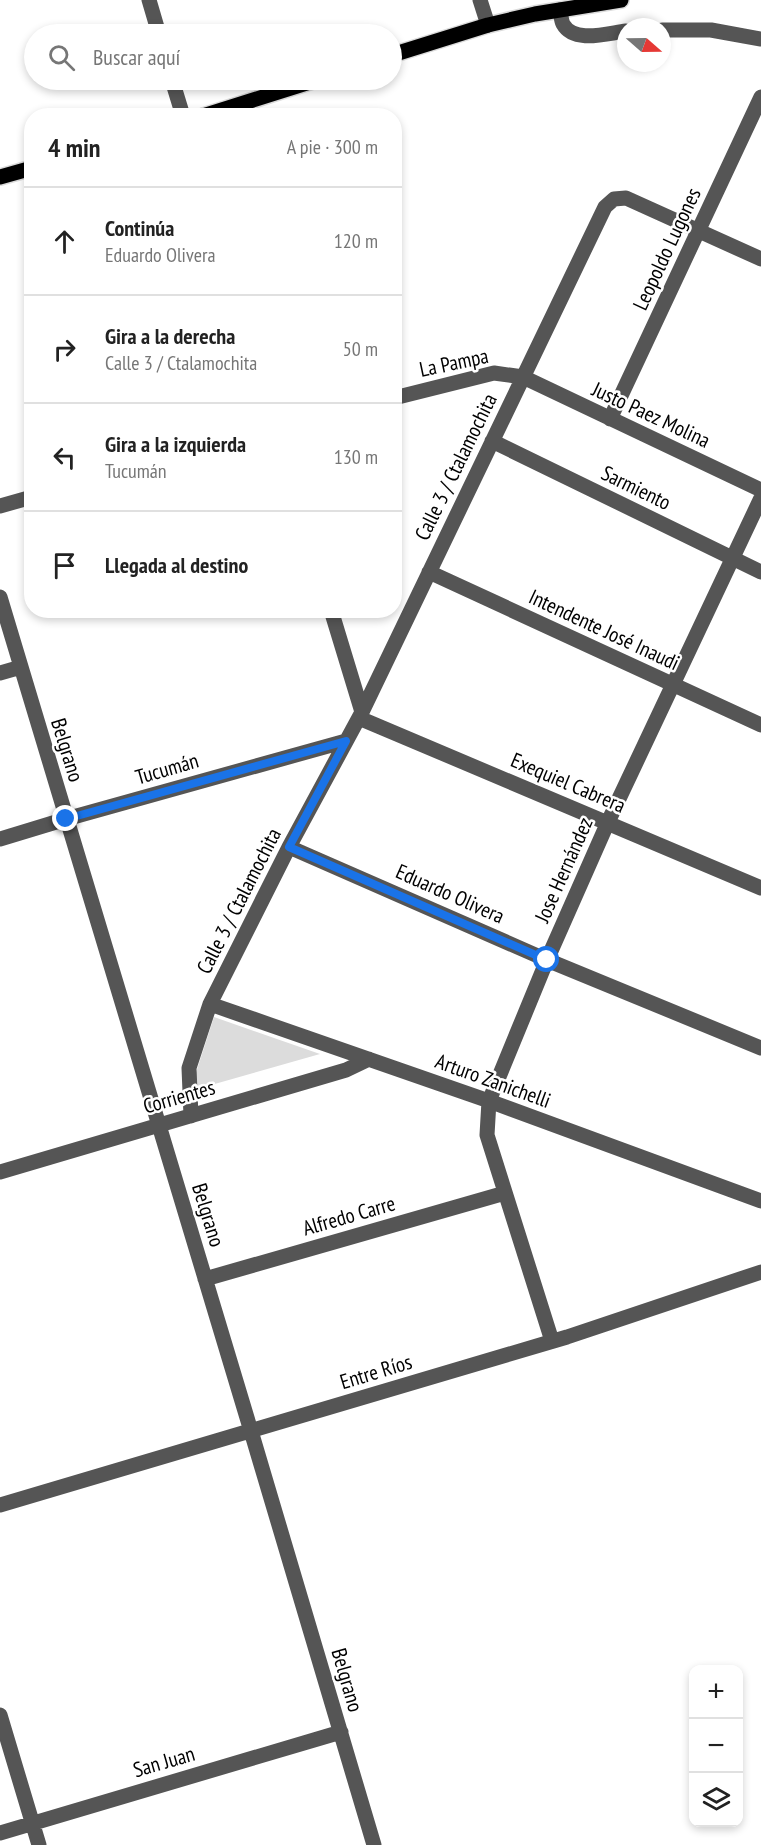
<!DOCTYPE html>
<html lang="es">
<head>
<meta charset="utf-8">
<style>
	:root { --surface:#fff; --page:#f2f2f2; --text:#222; --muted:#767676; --line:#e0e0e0 }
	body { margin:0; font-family:"PT Sans Narrow",sans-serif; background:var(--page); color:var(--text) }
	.controls { position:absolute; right:18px; bottom:18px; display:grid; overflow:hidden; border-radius:12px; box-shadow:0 3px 9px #0003 }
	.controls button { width:54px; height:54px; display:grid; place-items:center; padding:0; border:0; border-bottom:2px solid var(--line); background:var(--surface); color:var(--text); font:30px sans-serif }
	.compass { position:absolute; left:617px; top:18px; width:54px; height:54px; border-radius:50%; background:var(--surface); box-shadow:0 3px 9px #0003; rotate:110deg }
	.stop { position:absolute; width:18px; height:18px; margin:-14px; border:4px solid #1a73e8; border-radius:50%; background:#fff }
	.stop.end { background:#1a73e8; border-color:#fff; box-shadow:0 2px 6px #0008 }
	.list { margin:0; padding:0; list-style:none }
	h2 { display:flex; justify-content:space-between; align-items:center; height:78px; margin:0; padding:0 24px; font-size:26px }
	h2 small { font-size:20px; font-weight:400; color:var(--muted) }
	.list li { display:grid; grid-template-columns:39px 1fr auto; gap:18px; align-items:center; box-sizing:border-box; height:108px; padding:0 24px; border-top:2px solid var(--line) }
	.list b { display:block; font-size:22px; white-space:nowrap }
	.list p { margin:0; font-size:20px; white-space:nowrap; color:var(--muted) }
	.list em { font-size:20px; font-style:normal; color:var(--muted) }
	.icon { flex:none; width:33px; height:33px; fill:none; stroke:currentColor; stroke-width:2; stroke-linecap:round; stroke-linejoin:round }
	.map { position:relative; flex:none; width:761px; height:1845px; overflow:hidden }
	.search { position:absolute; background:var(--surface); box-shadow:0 3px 9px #0003; left:24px; top:24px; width:378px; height:66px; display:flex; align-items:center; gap:15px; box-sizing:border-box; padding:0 21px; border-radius:33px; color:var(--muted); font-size:22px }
	.panel { position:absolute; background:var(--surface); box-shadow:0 3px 9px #0003; left:24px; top:108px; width:378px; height:510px; border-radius:24px }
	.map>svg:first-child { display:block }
	.green { fill:#dcdcdc }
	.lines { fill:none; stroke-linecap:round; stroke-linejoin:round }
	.major-casing { stroke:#dbdbdb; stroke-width:18 }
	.minor { stroke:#555; stroke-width:15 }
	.major { stroke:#000; stroke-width:15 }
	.route { stroke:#1a73e8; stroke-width:8 }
	.labels { text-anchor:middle; stroke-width:5; stroke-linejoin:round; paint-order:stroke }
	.street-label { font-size:21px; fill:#000; stroke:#fff }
</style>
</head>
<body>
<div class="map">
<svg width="761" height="1845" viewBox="0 0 761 1845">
	<rect width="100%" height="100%" fill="#fff"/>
	<path class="green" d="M214,1017L320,1054L190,1091Z"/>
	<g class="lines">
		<g class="major-casing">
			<path id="major" d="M392,55L488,25L535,14L621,0
				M203,116L316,80
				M0,177L32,168"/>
		</g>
		<path class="minor" d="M149,0L159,34
			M480,0L488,25
			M560,10C561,14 561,20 563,24C574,44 608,33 626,31
			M662,30H711L761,39
			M172,80L183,116
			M394,398L494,373L523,377L761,490
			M610,419L761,97
			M492,441L761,572
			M0,506L32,497
			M429,572L761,725
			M0,597L251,1431L374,1845
			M331,610L362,712
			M0,673L21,667
			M359,718L761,888
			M0,839L66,819L346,741
			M289,847L547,960L761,1048
			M210,1004L489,1101L761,1201
			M191,1116L189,1068L210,1004L289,847L362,712L605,207L614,199L626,198L761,259
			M0,1172L346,1070L369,1059
			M205,1279L505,1193
			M552,1341L487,1135L489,1101L547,960L608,822L761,498
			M0,1505L567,1337L761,1272
			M0,1715L39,1845
			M0,1833L341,1732"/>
		<use href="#major" class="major"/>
	</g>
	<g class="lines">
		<path class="route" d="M66,819L346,741L289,847L547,960"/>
	</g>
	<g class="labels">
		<g class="street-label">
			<text transform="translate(667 249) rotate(-65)" y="7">Leopoldo Lugones</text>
			<text transform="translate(454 363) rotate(-12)" y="7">La Pampa</text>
			<text transform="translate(651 415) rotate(25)" y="7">Justo Paez Molina</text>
			<text transform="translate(456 467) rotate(-64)" y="7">Calle 3 / Ctalamochita</text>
			<text transform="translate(636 488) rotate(26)" y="7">Sarmiento</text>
			<text transform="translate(604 630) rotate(25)" y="7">Intendente José Inaudi</text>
			<text transform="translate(67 750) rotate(73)" y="7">Belgrano</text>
			<text transform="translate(167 769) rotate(-16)" y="7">Tucumán</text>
			<text transform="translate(568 783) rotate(23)" y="7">Exequiel Cabrera</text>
			<text transform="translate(564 870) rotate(-66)" y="7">Jose Hernández</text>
			<text transform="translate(450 894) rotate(24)" y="7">Eduardo Olivera</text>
			<text transform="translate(239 901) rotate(-63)" y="7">Calle 3 / Ctalamochita</text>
			<text transform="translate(493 1081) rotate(20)" y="7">Arturo Zanichelli</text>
			<text transform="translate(179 1097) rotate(-16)" y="7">Corrientes</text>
			<text transform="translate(208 1215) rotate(73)" y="7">Belgrano</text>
			<text transform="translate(349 1216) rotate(-16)" y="7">Alfredo Carre</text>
			<text transform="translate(376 1372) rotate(-17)" y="7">Entre Ríos</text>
			<text transform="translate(347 1680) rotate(74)" y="7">Belgrano</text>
			<text transform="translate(164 1762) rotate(-16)" y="7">San Juan</text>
		</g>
	</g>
</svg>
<div class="controls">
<button>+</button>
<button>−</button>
<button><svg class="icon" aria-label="layers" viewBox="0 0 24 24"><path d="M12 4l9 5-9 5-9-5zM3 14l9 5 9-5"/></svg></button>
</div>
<svg class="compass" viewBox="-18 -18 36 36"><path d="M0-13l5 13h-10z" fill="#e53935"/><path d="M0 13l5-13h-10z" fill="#767676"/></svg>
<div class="stop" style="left:547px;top:960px"></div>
<div class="stop end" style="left:66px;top:819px"></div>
<div class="search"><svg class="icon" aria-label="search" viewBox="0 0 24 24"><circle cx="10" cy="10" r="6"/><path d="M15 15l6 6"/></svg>Buscar aquí</div>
<section class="panel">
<h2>4 min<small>A pie · 300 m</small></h2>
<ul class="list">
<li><svg class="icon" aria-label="ahead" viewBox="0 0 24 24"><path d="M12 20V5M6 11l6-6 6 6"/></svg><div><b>Continúa</b><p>Eduardo Olivera</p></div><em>120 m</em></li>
<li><svg class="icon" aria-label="right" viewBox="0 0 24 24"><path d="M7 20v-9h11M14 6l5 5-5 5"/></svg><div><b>Gira a la derecha</b><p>Calle 3 / Ctalamochita</p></div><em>50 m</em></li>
<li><svg class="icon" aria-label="left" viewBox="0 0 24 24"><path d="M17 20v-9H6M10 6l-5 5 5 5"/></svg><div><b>Gira a la izquierda</b><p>Tucumán</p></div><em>130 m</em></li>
<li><svg class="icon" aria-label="arrive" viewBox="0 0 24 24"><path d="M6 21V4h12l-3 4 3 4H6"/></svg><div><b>Llegada al destino</b></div></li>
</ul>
</section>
</div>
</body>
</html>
